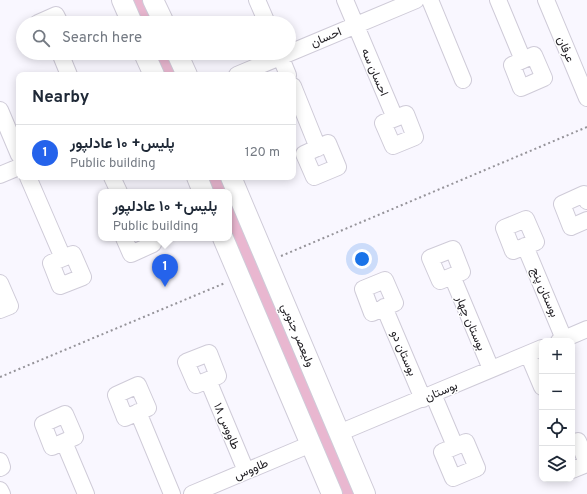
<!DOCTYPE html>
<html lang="en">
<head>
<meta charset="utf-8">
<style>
	:root { --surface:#fff; --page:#f2f2f3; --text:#1f2937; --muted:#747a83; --line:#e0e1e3; --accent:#2563eb }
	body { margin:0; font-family:Overpass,Vazirmatn,sans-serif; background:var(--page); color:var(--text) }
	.controls { position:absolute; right:12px; bottom:12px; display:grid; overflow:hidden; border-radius:8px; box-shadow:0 2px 10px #0003 }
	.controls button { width:36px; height:36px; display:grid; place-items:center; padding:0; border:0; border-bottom:1px solid var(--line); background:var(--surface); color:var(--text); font:20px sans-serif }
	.you { position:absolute; left:362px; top:259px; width:14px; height:14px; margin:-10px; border:3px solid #fff; border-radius:50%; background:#1a73e8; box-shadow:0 0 0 6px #1a73e833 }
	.badge { display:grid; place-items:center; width:26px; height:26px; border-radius:50%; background:var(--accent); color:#fff; font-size:13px; font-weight:700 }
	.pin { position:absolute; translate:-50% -33px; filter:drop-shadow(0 1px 2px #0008) }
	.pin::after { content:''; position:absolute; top:21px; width:14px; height:12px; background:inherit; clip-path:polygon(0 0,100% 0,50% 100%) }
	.popup { position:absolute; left:98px; top:189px; width:134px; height:52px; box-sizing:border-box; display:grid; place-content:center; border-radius:8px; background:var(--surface); filter:drop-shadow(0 1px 3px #0005); font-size:13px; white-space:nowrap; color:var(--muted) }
	.popup b { font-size:15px; color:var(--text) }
	.popup::after { content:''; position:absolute; left:50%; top:100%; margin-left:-8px; border:8px solid transparent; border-top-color:var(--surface) }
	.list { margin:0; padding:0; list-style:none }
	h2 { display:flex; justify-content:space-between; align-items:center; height:52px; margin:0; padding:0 16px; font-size:17px }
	h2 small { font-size:13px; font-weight:400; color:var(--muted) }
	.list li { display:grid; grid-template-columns:26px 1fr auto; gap:12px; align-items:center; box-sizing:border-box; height:56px; padding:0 16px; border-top:1px solid var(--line) }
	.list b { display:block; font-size:15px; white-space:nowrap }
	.list p { margin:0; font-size:13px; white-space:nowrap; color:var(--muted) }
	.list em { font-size:13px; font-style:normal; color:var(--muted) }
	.icon { flex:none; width:22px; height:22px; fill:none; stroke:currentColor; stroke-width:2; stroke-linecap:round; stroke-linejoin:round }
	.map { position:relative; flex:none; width:587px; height:494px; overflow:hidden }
	.search { position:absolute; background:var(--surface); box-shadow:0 2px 10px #0003; left:16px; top:16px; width:280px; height:44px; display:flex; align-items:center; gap:10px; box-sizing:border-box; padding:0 14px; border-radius:22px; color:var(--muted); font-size:15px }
	.panel { position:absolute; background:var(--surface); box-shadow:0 2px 10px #0003; left:16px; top:72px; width:280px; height:108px; border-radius:8px }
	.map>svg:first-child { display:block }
	.green { fill:#e9b7d0 }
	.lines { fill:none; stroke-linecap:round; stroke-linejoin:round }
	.minor-casing { stroke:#cfcbd8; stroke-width:18 }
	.major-casing { stroke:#cfcbd8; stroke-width:22 }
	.path { stroke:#96949a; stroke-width:2; stroke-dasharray:2 3; stroke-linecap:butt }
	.minor { stroke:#fff; stroke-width:16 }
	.major { stroke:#fff; stroke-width:20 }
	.labels { text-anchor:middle; stroke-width:3; stroke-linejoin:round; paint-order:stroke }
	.street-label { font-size:12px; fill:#232126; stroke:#fff }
</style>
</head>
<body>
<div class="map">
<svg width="587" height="494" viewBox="0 0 587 494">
	<rect width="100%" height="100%" fill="#f9f7ff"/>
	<path class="green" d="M130,0H147L157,23H139Z
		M152,53H170L179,75H161Z
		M204,177H222L229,192H210Z
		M229,193L357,494H337L229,237Z"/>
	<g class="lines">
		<g class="minor-casing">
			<path id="minor" d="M257,0L267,23
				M345,0L395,118
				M430,0L463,80
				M498,0L523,60
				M546,0L587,98
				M38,23L56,15L60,23
				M60,53L69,75
				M279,53L288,75
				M534,55L544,78L521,88L512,65Z
				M237,75L416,0
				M293,86L318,148
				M0,110L19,155
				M406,114L415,137L393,146L383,123Z
				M328,143L338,167L314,177L304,154Z
				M0,175L19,167
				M28,177L63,258
				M112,177L119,192
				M587,201L584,194L562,204L571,227L587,220
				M526,219L536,242L513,251L504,228Z
				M124,238L131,254L153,244L150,238
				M525,246L564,339
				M453,249L462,272L440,281L430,258Z
				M73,254L83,277L60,286L51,263Z
				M452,276L491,369
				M385,280L395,303L372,313L363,289Z
				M0,283L10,306L0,310
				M384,307L423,399
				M559,341L587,329
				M209,353L218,376L196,385L186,362Z
				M528,354L542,387
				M208,380L246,471
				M138,385L148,408L125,418L116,395Z
				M433,394L455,446
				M138,412L172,494
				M65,414L75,437L52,447L43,424Z
				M339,433L542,348
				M64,442L86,494
				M466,442L477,468L453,478L442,452Z
				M572,443L578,441L587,463
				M0,461L2,467L0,468
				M572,470L587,464
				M0,490L2,494
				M192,494L311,444"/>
		</g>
		<g class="major-casing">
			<path id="major" d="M122,0L132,23
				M153,0L164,23
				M144,53L154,75
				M177,53L187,75
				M197,177L203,192
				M231,177L365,494
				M223,238L332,494"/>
		</g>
		<path class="path" d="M281,256L587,127
			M0,377L225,283"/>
		<use href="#minor" class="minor"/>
		<use href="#major" class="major"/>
	</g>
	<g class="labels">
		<g class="street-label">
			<text transform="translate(326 37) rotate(-23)" y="4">احسان</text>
			<text transform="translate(566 49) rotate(67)" y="4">عرفان</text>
			<text transform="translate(375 72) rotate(67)" y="4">احسان سه</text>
			<text transform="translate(545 292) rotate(67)" y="4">بوستان پنج</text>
			<text transform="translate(471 323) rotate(67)" y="4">بوستان چهار</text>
			<text transform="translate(298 335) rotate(67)" y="4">وليعصر جنوبي</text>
			<text transform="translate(404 353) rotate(67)" y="4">بوستان دو</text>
			<text transform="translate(441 391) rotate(-23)" y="4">بوستان</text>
			<text transform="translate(227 426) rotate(67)" y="4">طاووس ۱۸</text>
			<text transform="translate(251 469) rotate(-23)" y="4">طاووس</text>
		</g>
	</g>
</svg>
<div class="controls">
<button>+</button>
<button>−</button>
<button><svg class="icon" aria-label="locate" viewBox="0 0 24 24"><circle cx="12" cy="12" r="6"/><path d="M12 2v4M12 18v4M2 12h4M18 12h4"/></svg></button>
<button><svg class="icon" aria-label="layers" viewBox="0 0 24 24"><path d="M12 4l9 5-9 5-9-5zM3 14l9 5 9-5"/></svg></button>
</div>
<div class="you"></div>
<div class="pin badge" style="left:165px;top:287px">1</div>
<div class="popup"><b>پلیس+ ۱۰ عادلپور</b>Public building</div>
<div class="search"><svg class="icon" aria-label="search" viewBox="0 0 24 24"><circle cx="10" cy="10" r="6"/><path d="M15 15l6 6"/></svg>Search here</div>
<section class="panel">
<h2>Nearby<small></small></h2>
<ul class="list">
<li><span class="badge">1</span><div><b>پلیس+ ۱۰ عادلپور</b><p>Public building</p></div><em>120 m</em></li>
</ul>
</section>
</div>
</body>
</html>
